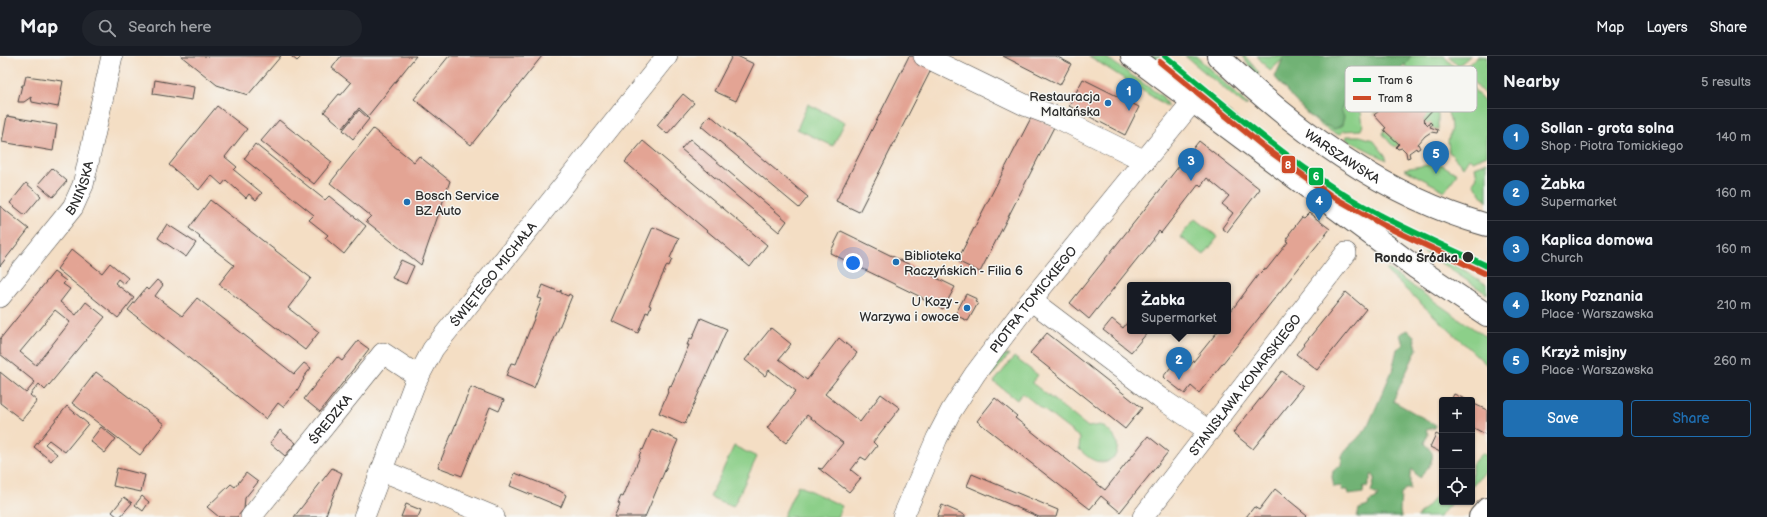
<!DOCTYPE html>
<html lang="en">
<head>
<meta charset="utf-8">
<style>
	:root { --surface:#171b24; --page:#20242c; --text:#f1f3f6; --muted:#9ea1a6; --line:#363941; --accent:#1f6fb2 }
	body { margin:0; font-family:"Balsamiq Sans",sans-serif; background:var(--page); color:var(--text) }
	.controls { position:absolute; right:12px; bottom:12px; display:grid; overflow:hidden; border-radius:4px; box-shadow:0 1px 3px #0004 }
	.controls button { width:36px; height:36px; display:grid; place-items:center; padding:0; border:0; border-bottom:1px solid var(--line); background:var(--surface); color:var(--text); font:20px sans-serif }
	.you { position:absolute; left:853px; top:207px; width:14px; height:14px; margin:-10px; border:3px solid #fff; border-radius:50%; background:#1a73e8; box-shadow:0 0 0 6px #1a73e833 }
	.badge { display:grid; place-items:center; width:26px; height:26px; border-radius:50%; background:var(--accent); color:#fff; font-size:13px; font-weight:700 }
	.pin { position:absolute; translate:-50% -33px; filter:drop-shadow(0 1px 2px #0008) }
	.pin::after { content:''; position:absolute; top:21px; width:14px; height:12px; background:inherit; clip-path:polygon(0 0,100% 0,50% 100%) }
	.popup { position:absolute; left:1127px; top:226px; width:104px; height:52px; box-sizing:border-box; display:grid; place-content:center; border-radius:4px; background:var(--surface); filter:drop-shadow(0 1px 3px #0005); font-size:13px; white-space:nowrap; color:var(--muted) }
	.popup b { font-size:15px; color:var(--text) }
	.popup::after { content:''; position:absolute; left:50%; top:100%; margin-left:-8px; border:8px solid transparent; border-top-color:var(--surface) }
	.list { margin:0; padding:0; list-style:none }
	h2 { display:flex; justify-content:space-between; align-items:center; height:52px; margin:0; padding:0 16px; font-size:17px }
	h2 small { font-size:13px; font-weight:400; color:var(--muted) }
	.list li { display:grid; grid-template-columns:26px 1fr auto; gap:12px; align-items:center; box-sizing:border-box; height:56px; padding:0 16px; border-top:1px solid var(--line) }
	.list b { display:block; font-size:15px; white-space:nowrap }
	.list p { margin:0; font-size:13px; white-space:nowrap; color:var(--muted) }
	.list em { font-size:13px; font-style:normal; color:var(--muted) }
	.actions { display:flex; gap:8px; padding:12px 16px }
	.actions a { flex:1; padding:9px 0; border:1px solid var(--accent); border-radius:4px; text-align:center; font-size:14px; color:var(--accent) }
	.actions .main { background:var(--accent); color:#fff }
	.icon { flex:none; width:22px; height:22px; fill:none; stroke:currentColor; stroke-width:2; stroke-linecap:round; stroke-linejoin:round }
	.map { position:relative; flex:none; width:1487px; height:461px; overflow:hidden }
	header { display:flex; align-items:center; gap:24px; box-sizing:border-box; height:56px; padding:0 20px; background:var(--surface); border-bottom:1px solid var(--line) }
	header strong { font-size:19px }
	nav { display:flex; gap:22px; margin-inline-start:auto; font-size:14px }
	.search { width:280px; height:36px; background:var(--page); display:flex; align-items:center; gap:10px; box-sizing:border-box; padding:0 14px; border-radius:22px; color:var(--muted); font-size:15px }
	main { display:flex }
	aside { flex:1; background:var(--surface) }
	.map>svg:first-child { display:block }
	.green { fill:#8ccf89; stroke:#5c7d5a }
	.forest { fill:#71b275; stroke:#4e6e50 }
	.building { fill:#e3a494; fill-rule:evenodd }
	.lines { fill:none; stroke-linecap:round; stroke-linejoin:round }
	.minor-casing { stroke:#494642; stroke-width:22 }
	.major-casing { stroke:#494642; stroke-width:24 }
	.minor { stroke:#fff; stroke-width:21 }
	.major { stroke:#fff; stroke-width:22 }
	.tram-1-casing { stroke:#f6f6f2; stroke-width:9 }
	.tram-2-casing { stroke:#f6f6f2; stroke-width:9 }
	.tram-1 { stroke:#00ad46; stroke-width:6 }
	.tram-2 { stroke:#ce4a27; stroke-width:6 }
	.poi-dot { fill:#1f6fb2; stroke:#f6f6f2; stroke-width:1.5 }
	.stop-dot { fill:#2b2b2b; stroke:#f6f6f2; stroke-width:1.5 }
	.labels { text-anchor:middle; stroke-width:3; stroke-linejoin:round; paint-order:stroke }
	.poi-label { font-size:13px; fill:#2b2b2b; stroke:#f6f6f2; text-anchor:end }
	.street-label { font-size:13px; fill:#2b2b2b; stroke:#f6f6f2 }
	.stop-label { font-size:13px; font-weight:bold; fill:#2b2b2b; stroke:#f6f6f2; text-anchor:end }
	.key { fill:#f6f6f2; stroke:#b9b9b6; stroke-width:1 }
	.key-label { font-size:11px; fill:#2b2b2b }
	.line-badge { stroke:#f6f6f2; stroke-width:1.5 }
	.badge-label { font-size:11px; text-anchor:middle; font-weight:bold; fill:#fff }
</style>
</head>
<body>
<header>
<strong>Map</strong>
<div class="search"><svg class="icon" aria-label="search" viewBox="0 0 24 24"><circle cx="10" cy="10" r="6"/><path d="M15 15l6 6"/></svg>Search here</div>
<nav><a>Map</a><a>Layers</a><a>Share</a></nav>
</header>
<main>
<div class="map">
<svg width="1487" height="461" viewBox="0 0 1487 461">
	<rect width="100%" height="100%" fill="#f6f6f2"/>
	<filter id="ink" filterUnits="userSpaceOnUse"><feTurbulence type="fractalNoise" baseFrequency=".025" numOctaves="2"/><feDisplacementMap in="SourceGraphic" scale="8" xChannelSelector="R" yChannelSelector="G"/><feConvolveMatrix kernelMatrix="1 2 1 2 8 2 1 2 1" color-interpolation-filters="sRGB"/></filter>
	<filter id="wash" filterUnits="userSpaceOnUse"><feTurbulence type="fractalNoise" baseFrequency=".012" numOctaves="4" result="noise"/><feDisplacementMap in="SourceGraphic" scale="16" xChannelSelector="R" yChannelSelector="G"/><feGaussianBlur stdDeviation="0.9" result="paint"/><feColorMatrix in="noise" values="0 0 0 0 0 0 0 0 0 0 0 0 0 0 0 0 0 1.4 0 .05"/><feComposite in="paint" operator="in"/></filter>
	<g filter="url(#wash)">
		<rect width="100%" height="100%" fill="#f4dec4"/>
		<path class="green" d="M1089,0H1104L1163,41L1168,51Z
			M1148,0H1159C1223,51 1283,102 1352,147L1351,149L1325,131Z
			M1185,0H1196L1248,49H1244Z
			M1242,0H1245L1259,17L1257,21Z
			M1257,0H1286L1270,15Z
			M1322,0L1360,50L1363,69L1361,74L1343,75L1340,79C1315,72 1291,40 1275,21Z
			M1327,0H1444L1487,48V99L1473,105L1469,102L1463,111L1449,96L1448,85L1451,72L1450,63L1444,45L1432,28L1408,21L1405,10L1406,4L1397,11L1396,24L1381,32L1364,47L1362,46Z
			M1449,0H1470L1458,10Z
			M1478,0L1487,1V41L1462,14Z
			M1408,36H1418L1422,38L1410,51L1407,50L1396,40L1374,59C1376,45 1396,37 1408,36Z
			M808,48L845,66L833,90L797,73Z
			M1435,51L1438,59V74L1430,71L1432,68L1430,67L1428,69L1423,64Z
			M1384,73L1399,88L1396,91L1391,88L1383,78Z
			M1346,80H1360L1373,84L1385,99L1387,104L1346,83Z
			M1487,106V146L1473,127L1477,121L1475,111Z
			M1439,107L1457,118L1445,135L1404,113Z
			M1195,163L1218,181L1204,199L1180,181Z
			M1405,175L1427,184L1430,187L1427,195L1453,207L1487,229V238L1402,181L1403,176Z
			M1388,213L1487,282V309L1386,215Z
			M1006,299H1009L991,321L990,312L1000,300Z
			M1014,301L1038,319L1032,327L1088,371L1101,369C1112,377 1122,385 1115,400C1102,412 1090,404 1079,393L1080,382L1022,337L1017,344L994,326Z
			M734,390L757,401L733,451L710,441Z
			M1482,397L1487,400V414L1472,430V408Z
			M798,429L842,450L837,461H783Z
			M1442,434V446H1452L1439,461H1417Z"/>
		<path class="forest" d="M1284,0H1411C1406,6 1400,18 1392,21C1383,26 1378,23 1368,23C1351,24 1345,40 1341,54L1344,61L1342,69L1335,73C1308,65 1292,41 1275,21Z
			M1408,274L1414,280L1417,293L1393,345L1436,369L1435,372L1426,374L1428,378L1424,387C1426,390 1431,394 1432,397C1435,404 1424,418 1419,422L1412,413L1410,418V433H1405L1401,438L1400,455L1401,461H1357L1359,453L1368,450L1369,446L1376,443L1378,439L1371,436L1375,422L1372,418L1367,432L1364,430L1363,437L1349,439L1348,434H1342L1341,430L1334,431L1332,421L1333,415L1341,409L1342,400L1349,390L1356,384L1367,372L1392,315L1397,293L1403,289L1400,278Z"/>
		<g id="blocks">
			<path class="building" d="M181,0H281L248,39L217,29Z
				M291,0H302L297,5Z
				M341,0H416L368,60L359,52L343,72L324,56L339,38L341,39L351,27L332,12Z
				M449,0H542L471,89L414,43Z
				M732,0H737L754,8L736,45L714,35Z
				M909,0H913L933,10L859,156L836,145Z
				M1003,0H1056L1071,8L1060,29Z
				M26,20L63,25L58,51L32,46L31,41L24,46H18L22,29H24Z
				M1083,23L1139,51L1125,79L1069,50Z
				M155,24L194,31L192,44L153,38Z
				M683,38L694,47L667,78L657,69Z
				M1422,38H1424L1434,49L1435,51L1423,64L1428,69L1430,66L1432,68L1430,71L1438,74L1437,77L1431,76L1425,80L1418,88L1420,92L1417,94L1416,92L1409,97L1410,101L1407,102L1406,96L1402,92L1398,93L1396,91L1399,88L1385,75L1384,73L1386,72L1374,59L1397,40L1407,50L1408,49L1410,51Z
				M217,50L247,73L225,101L237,111L234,114L262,137L256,144L249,138L246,142L226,124L222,129L211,119L199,134L169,109Z
				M359,54L369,63L353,83L343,74Z
				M710,59L808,141L799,152L701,70Z
				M7,60L57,69L53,95L2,86Z
				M1032,60L1054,71L980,216L957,205Z
				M279,64L332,106L314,128L261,85Z
				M373,73L414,106L419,100L450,125L421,209L366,165L371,160L330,127Z
				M690,83L787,165L779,176L681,93Z
				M643,85L767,189L750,211L625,106Z
				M1199,85L1260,133L1227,176L1222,172L1233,157L1222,148L1229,140L1207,122L1201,130L1199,128L1161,177L1159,175L1153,183H1154L1142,198H1141L1089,263L1070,247Z
				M255,88L325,144L329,140L366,170L344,198L325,182L328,179L309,164L314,159L244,103Z
				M52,112L67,125L53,141L38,128Z
				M26,127L41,140L25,159L10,147Z
				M210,144L311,222L288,252L319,276L305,294L219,228L234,209L199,182L200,181L189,172Z
				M0,150L29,173L0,210Z
				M1309,157L1330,173L1199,337L1191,330L1185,338L1164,322L1163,321L1178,302L1189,311L1218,275H1228V259L1258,219L1264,213L1266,214L1288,186L1286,185L1290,179L1289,178L1302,161L1304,162Z
				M167,168L196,187L186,201L158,182Z
				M653,171L679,182L670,202L672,203L669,210L667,209L649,249L651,250L648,257L646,256L638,277L612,265Z
				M841,175L955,231L943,253L922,243L923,242L830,197Z
				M72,193L102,217L110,207L128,222L124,228L118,223L115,227L134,242L118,262L57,213Z
				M401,204L414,210L406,228L392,222Z
				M54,216L66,225L63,228L70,233L60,246L76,259L86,246L105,261L45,334L39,328L30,339L37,345L22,364L0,347V316L26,337L35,326L0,298V283ZM55,254L70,266L36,309L20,296Z
				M157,224L163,229L155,240L182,260L197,242L294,318L304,307L311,312L303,322L304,323L296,336L283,351L278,347L266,363L128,254L146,232L148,234Z
				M543,229L560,236L561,234V237L568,240L569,238L572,240L534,332L506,320L511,307L516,308L542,243L538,242Z
				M1346,236L1366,253L1317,314L1296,298Z
				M966,238L977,243L975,246L978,247L968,265L955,259Z
				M701,262L727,273L685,368L659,357L668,336H667L670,329L671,330L689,289H687L690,282L692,283Z
				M1112,263L1123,272L1130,263V275L1148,276L1131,296L1103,274Z
				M771,272L791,288L779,303L807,324L839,282L857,297L825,338L860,366L881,338L900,352L873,386L877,390L866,404L861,401L851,414L861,422L849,436L818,412L822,413L843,387L807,359L786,387L767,372L796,335L769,314L765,320L745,304Z
				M1047,277L1142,352L1125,373L1030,297Z
				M358,285L369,293L320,356L304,343L337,301L342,305Z
				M1282,315L1303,331L1253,393L1233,377Z
				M96,316L164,368L140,399L72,347Z
				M471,331L504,344L499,355L490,351L462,420L438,411Z
				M1454,338L1467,344H1451Z
				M995,342L1017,360L1015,362L1105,434L1148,380L1168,396L1120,456L1101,440L1090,453L977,365Z
				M1472,347L1487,354V379L1472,371Z
				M67,350L88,368L65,396L49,384L45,388L57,398L51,405L34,391Z
				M101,371L116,383L105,397L90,385Z
				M652,373L678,384L645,461H614L620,448L618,447L621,440L623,441L640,400H639L642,393L643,394Z
				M280,374L296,387L285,400L270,387Z
				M1436,378L1442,381V397L1430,391Z
				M117,412L145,419L141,436L113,430Z
				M332,412L342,417L325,461H294Z
				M246,417L258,426L245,442L244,453L237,461H219L207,451L231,428L235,431Z
				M515,417L560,435L566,439L561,451L510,430Z
				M972,418L1058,454L1056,461H1039L967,430Z
				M1275,433L1307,459L1305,461H1246L1254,451L1259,454Z
				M142,440L149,446L143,455L135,449Z
				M124,441L132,447L120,461H118L112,456Z
				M406,448L421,454L418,461H401Z
				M942,449L965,459V461H937Z"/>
		</g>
	</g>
	<g filter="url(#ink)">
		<use href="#blocks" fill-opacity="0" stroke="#494642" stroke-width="1"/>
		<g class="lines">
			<g class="minor-casing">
				<g id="minor">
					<path d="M924,0L1027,50L1054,60L1145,105"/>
					<path id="s1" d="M0,241L73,151L83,129L112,0"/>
					<path d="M1032,245L1160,342L1209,375"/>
					<path d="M381,414L494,461"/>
					<path id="s2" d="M251,461L383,297L418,320"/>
					<path id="s3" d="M364,461L414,329L433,293L667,0"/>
					<path id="s4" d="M903,461L937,382L951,355L975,318L1023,254L1193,45"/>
					<path id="s5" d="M1143,461L1346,197"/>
				</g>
			</g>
			<g class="major-casing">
				<g id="major">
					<path d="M1132,0L1415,211L1487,259"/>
					<path id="s6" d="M1218,0C1295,73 1383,140 1487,169"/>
					<path d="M1480,461L1487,453"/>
				</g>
			</g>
			<use href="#minor" class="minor"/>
			<use href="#major" class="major"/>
			<g class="tram-1-casing">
				<path id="tram-1" d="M1165,0C1220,45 1275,94 1335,133C1383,164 1436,186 1487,210"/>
			</g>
			<g class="tram-2-casing">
				<path id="tram-2" d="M1160,6L1264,91L1330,139L1383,169L1484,217"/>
			</g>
			<use href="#tram-1" class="tram-1"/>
			<use href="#tram-2" class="tram-2"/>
		</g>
	</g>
	<g class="poi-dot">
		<circle cx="1108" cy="47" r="4"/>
		<circle cx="407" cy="146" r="4"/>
		<circle cx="896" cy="206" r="4"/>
		<circle cx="967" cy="252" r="4"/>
	</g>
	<circle class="stop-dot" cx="1468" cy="201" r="6"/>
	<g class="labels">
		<g class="poi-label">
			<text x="1100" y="45">Restauracja<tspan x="1100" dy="15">Maltańska</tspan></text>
			<text x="415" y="144" text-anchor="start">Bosch Service<tspan x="415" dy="15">BZ Auto</tspan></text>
			<text x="904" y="204" text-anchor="start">Biblioteka<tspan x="904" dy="15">Raczyńskich - Filia 6</tspan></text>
			<text x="959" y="250">U Kozy -<tspan x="959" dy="15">Warzywa i owoce</tspan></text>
		</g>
		<g class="street-label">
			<text dy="5" stroke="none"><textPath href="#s6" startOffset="160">WARSZAWSKA</textPath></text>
			<text dy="5" stroke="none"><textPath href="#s1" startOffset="136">BNIŃSKA</textPath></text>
			<text dy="5" stroke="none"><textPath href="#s3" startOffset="278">ŚWIĘTEGO MICHAŁA</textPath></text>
			<text dy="5" stroke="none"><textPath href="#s4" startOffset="255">PIOTRA TOMICKIEGO</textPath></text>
			<text dy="5" stroke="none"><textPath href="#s5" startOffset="167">STANISŁAWA KONARSKIEGO</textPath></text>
			<text dy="5" stroke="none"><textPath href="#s2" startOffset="126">ŚREDZKA</textPath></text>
		</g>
		<g class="stop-label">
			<text x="1458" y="206">Rondo Śródka</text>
		</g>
	</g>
	<rect x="1345" y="10" width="132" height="46" rx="6" class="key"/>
	<rect x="1353" y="22" width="18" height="4" fill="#00ad46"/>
	<rect x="1353" y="40" width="18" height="4" fill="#ce4a27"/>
	<g class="key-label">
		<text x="1378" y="28">Tram 6</text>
		<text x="1378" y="46">Tram 8</text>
	</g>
	<g class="line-badge">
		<rect x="1281" y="99" width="15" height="19" rx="4" fill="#ce4a27"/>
		<rect x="1308" y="111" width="16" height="19" rx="4" fill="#00ad46"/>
	</g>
	<g class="badge-label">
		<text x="1288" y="113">8</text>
		<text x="1316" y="124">6</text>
	</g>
</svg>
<div class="controls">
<button>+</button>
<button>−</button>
<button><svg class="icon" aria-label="locate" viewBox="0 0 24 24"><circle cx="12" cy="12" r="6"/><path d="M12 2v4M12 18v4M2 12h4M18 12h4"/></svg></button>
</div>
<div class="you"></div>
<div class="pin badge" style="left:1129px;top:55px">1</div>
<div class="pin badge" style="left:1179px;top:324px">2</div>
<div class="popup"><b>Żabka</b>Supermarket</div>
<div class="pin badge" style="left:1191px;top:125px">3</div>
<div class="pin badge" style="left:1319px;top:165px">4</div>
<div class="pin badge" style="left:1436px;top:118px">5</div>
</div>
<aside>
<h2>Nearby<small>5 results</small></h2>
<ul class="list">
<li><span class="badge">1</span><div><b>Sollan - grota solna</b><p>Shop · Piotra Tomickiego</p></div><em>140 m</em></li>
<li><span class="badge">2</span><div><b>Żabka</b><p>Supermarket</p></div><em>160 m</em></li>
<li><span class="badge">3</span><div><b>Kaplica domowa</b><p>Church</p></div><em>160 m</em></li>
<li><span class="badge">4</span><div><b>Ikony Poznania</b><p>Place · Warszawska</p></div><em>210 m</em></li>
<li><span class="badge">5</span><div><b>Krzyż misjny</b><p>Place · Warszawska</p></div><em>260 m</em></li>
</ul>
<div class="actions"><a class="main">Save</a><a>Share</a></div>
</aside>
</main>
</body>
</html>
